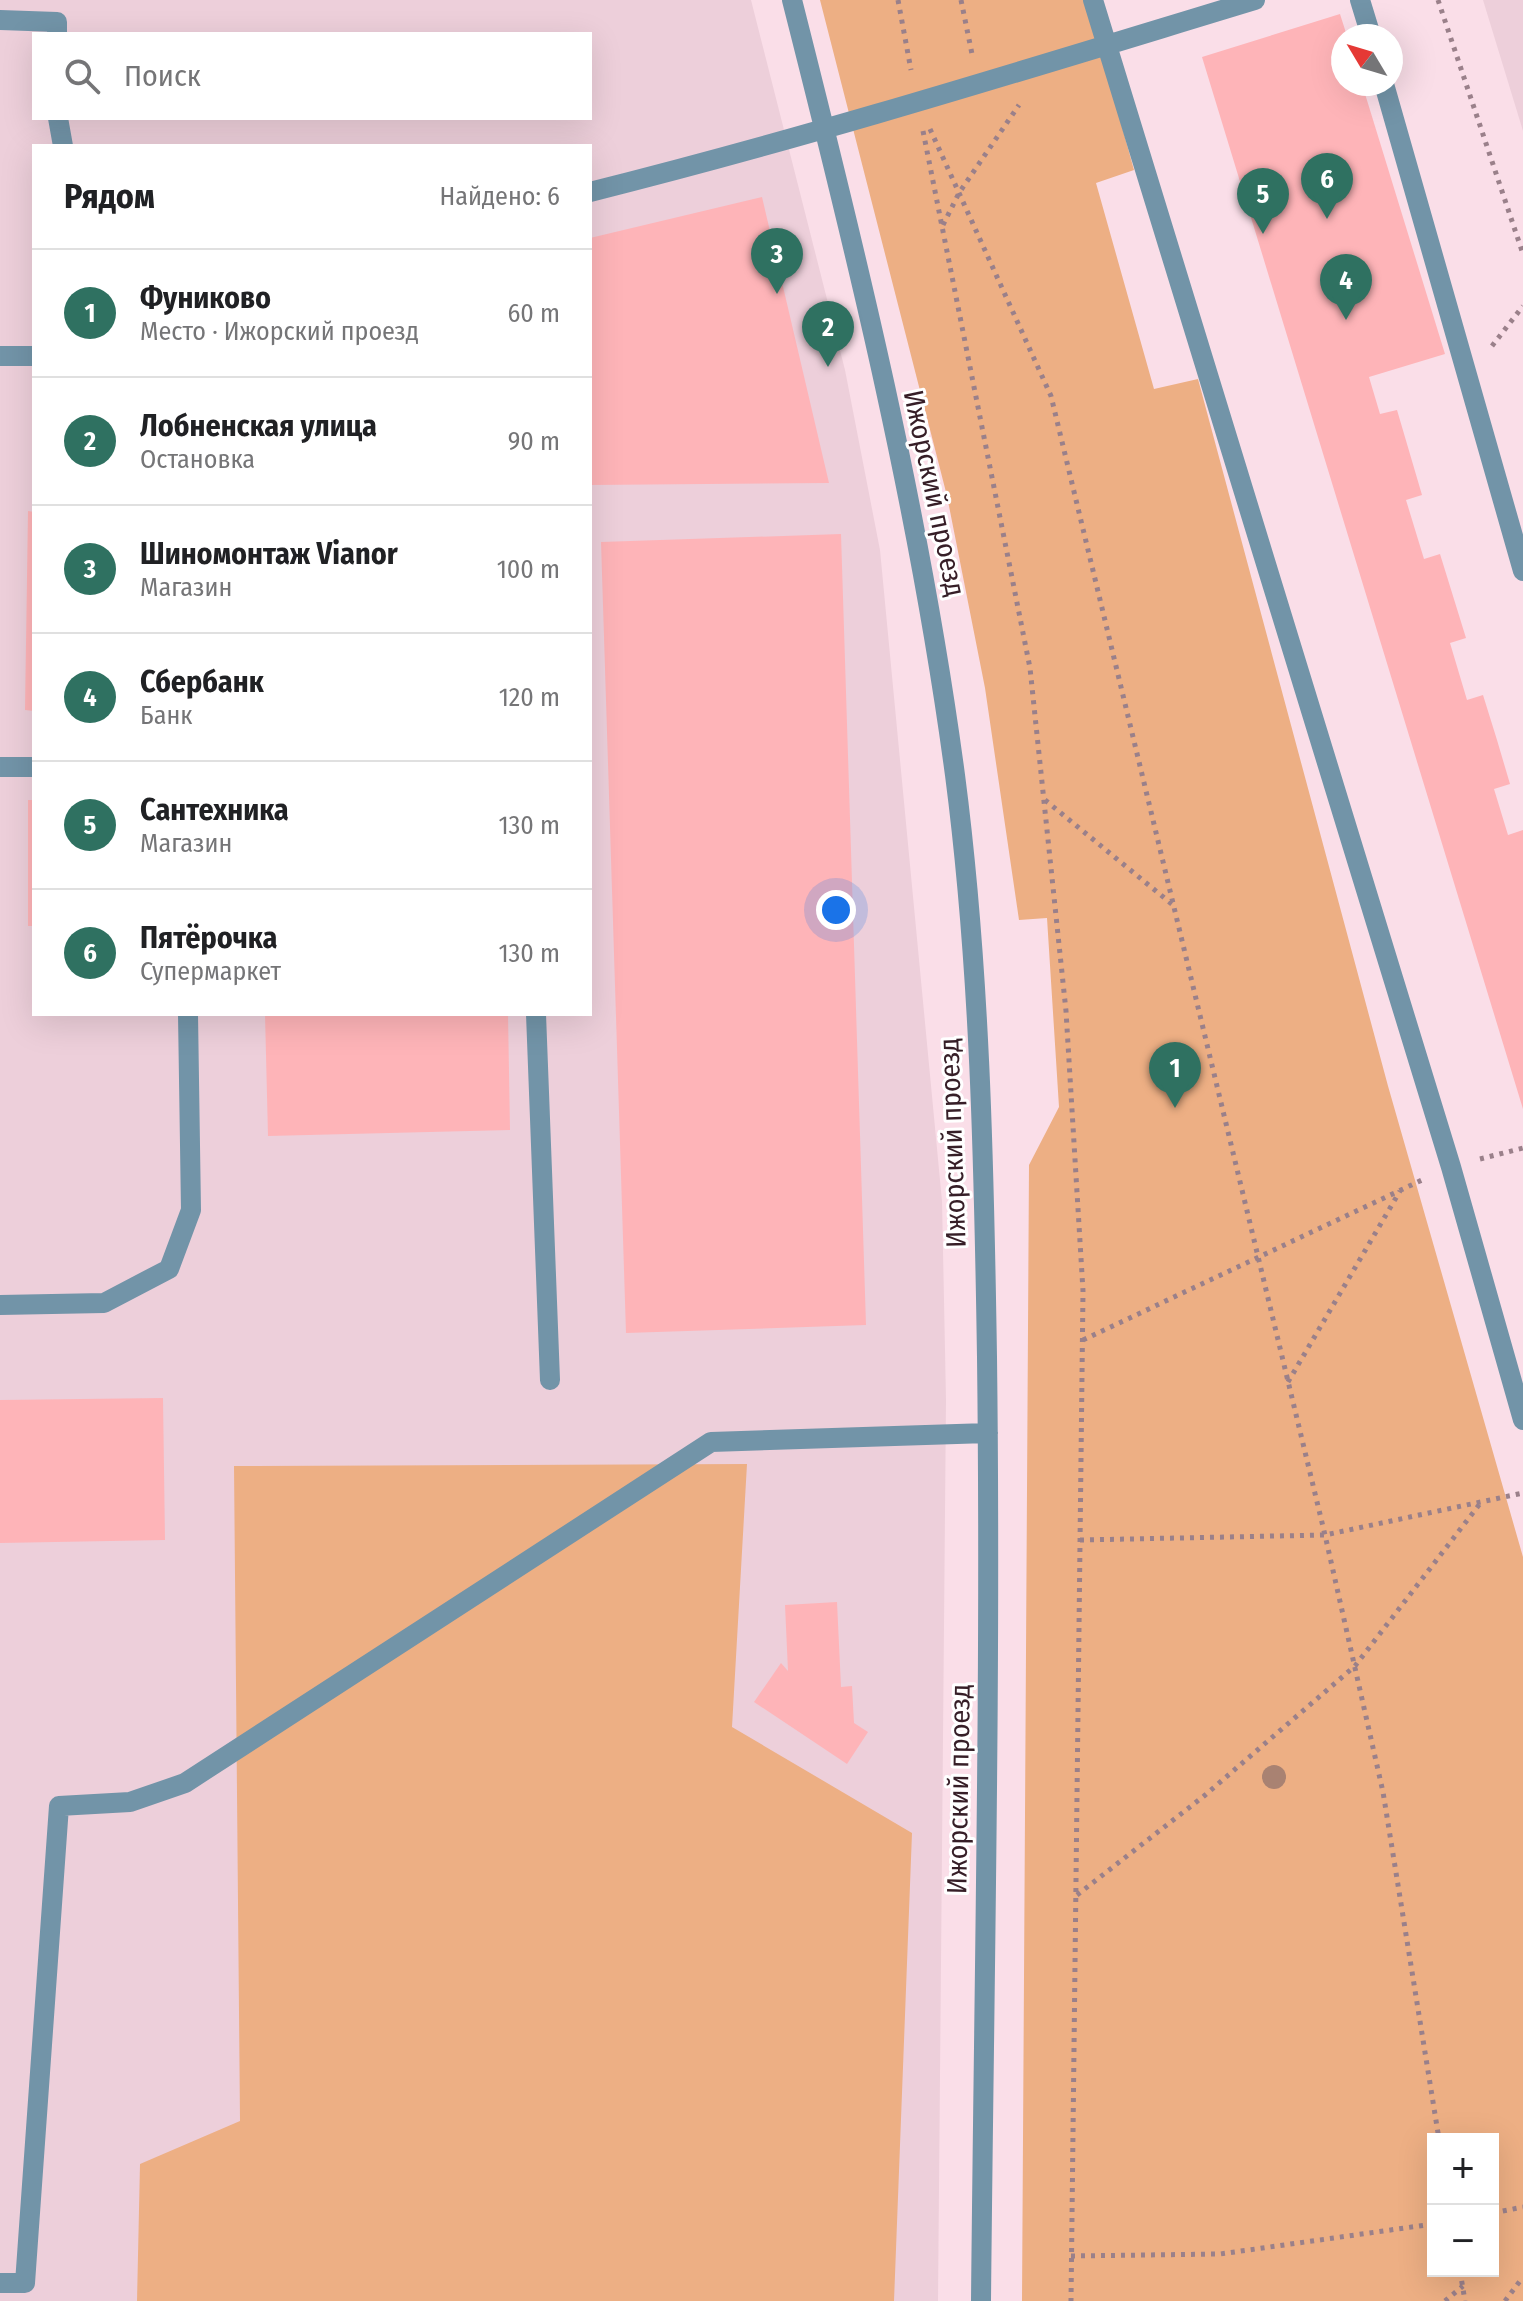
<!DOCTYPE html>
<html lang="ru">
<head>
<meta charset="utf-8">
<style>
	:root { --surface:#fff; --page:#f2f2f2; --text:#202124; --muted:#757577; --line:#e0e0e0; --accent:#2f7161 }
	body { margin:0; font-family:"Fira Sans Condensed",sans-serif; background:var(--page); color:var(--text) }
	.controls { position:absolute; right:24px; bottom:24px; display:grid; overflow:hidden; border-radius:0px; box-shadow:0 8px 32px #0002 }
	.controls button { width:72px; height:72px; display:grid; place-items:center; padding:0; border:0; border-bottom:2px solid var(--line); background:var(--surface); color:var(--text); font:40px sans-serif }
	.compass { position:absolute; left:1331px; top:24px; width:72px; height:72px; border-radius:50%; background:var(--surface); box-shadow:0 8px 32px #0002; rotate:308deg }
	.you { position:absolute; left:836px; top:910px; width:28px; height:28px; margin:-20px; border:6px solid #fff; border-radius:50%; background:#1a73e8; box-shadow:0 0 0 12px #1a73e833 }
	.badge { display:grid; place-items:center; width:52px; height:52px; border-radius:50%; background:var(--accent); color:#fff; font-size:26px; font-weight:700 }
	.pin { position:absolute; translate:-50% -66px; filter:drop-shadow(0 2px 4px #0008) }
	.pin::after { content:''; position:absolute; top:42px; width:28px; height:24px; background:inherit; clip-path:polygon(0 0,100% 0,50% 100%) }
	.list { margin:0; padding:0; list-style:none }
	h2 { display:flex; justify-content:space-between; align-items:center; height:104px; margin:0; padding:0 32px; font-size:34px }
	h2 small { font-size:26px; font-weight:400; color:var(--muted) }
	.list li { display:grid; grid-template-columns:52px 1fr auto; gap:24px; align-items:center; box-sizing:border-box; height:128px; padding:0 32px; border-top:2px solid var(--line) }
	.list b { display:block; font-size:30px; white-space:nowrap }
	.list p { margin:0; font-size:26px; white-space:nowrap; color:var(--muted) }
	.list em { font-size:26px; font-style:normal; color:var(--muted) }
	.icon { flex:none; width:44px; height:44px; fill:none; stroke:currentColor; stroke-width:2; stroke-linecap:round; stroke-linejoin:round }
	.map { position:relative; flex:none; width:1523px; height:2301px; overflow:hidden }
	.search { position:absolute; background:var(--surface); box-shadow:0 8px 32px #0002; left:32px; top:32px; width:560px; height:88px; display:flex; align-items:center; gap:20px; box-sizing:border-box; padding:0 28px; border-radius:0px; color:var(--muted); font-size:30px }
	.panel { position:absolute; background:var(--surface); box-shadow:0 8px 32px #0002; left:32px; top:144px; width:560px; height:872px; border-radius:0px }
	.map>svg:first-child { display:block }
	.built { fill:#edcfda; fill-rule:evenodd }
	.green { fill:#edaf84; fill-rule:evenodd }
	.building { fill:#feb4b8 }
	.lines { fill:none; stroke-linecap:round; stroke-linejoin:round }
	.path { stroke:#9a808a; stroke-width:5; stroke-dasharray:4 6; stroke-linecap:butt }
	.minor { stroke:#7294a8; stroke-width:20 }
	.tree { fill:#a98272 }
	.labels { text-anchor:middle; stroke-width:6; stroke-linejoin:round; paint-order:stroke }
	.street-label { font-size:28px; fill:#361e27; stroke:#fff }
</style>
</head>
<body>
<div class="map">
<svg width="1523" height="2301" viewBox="0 0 1523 2301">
	<rect width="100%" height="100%" fill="#fadee8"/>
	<path class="built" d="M0,0H751L845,370L880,550L942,1201L946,1400L938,2301H0ZM34,34H590V118H34ZM34,146H590V1014H34Z
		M1483,0H1523V131Z"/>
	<path class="green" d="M820,0H1087L1134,170L1096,183L1154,389L1198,379L1388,1086L1523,1557V2301H1022L1029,1165L1059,1107L1047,918L1019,920L985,688L947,496ZM1433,2139H1493V2271H1433Z
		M747,1464L732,1727L912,1833L894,2301H137L140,2164L240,2121L234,1466Z"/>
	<path class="building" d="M1340,14L1347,36H1343V84H1362L1445,354L1369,377L1380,414L1397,410L1422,495L1406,500L1424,559L1440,554L1466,638L1450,643L1467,700L1483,695L1497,740L1510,784L1494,789L1508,835L1523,830V1109L1202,57Z
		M762,197L829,483L590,485V238Z
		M28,511L34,512V711L25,710Z
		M841,534L866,1325L626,1333L601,542Z
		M28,800H34V926H28Z
		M265,1014H508L510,1130L268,1136Z
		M163,1398L165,1540L0,1543V1400Z
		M837,1602L841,1687L852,1686L854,1723L868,1732L847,1764L754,1702L781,1663L788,1671L785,1605Z"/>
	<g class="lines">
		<path class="path" d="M898,0L911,70
			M961,0L972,54
			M1438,0L1523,254
			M930,129L1051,396L1325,1535L1383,1792L1439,2139
			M923,131L1030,668L1066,1011L1083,1291L1071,2301
			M943,225L959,193L1019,105
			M1492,346L1523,306
			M1045,800L1173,905
			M1480,1159L1523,1148
			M1083,1340L1422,1180
			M1288,1382L1400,1191
			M1080,1540L1325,1535L1523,1493
			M1077,1895L1204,1796L1355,1666L1482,1501
			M1493,2213L1523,2207
			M1071,2256L1220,2254L1433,2224
			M1460,2271L1465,2301
			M1445,2301L1463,2286
			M1505,2301L1523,2277"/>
		<path class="minor" d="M792,0C857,256 920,513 955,775C980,967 984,1163 987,1357C991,1672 984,1986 981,2301
			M1093,0L1451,1167L1523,1420
			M1360,0L1371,36
			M0,20L57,22V34
			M1384,84L1523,571
			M58,118L63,146
			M590,192C814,136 1034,67 1255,0
			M0,356H34
			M0,767H34
			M536,1014L550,1380
			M0,1305L104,1303L169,1269L191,1210L188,1014
			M0,2283H25L59,1806L130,1802L185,1783L711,1442L988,1433"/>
	</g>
	<circle class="tree" cx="1274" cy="1777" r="12"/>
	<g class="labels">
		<g class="street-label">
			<text transform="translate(935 493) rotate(78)" y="10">Ижорский проезд</text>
			<text transform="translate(952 1143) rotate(-92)" y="10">Ижорский проезд</text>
			<text transform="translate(958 1789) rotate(-89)" y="10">Ижорский проезд</text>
		</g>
	</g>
</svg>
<div class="controls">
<button>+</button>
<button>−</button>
</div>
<svg class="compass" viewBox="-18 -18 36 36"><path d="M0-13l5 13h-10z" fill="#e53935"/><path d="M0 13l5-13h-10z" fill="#757577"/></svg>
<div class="you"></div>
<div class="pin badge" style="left:1175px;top:1108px">1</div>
<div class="pin badge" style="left:828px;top:367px">2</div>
<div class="pin badge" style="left:777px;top:294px">3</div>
<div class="pin badge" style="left:1346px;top:320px">4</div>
<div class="pin badge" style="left:1263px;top:234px">5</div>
<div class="pin badge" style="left:1327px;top:219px">6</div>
<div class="search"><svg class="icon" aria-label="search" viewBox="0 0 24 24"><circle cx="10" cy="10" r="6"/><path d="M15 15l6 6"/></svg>Поиск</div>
<section class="panel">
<h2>Рядом<small>Найдено: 6</small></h2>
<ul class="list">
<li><span class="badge">1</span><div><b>Фуниково</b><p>Место · Ижорский проезд</p></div><em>60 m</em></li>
<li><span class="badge">2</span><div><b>Лобненская улица</b><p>Остановка</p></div><em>90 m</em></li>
<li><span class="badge">3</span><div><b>Шиномонтаж Vianor</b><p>Магазин</p></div><em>100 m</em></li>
<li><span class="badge">4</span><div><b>Сбербанк</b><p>Банк</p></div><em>120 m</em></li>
<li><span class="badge">5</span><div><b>Сантехника</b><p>Магазин</p></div><em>130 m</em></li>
<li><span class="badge">6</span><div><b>Пятёрочка</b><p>Супермаркет</p></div><em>130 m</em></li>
</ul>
</section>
</div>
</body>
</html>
